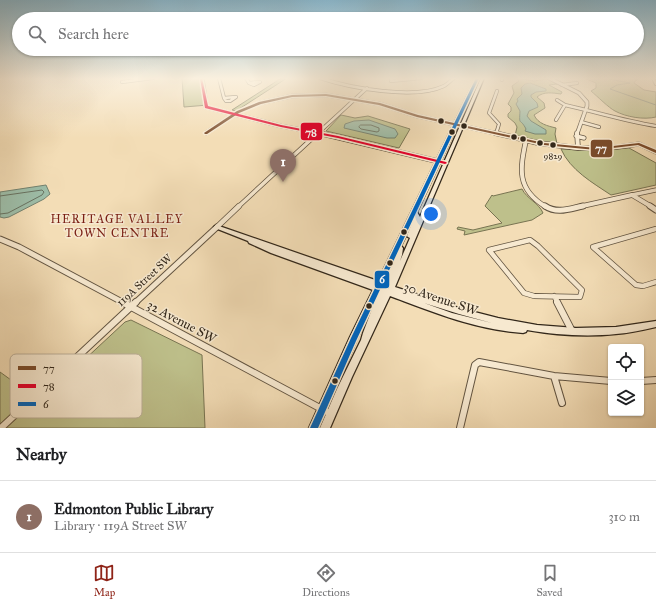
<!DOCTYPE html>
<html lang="en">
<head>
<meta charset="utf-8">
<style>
	:root { --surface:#fff; --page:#f6f6f6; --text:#202124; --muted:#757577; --line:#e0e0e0; --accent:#8f2418 }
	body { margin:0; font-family:"IM FELL Great Primer",serif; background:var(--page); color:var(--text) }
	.controls { position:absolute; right:12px; bottom:12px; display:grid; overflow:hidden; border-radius:4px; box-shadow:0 1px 3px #0004 }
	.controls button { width:36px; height:36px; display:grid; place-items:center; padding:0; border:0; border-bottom:1px solid var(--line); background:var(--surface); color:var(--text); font:20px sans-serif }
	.you { position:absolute; left:431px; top:214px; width:14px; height:14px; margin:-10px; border:3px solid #fff; border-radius:50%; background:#1a73e8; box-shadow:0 0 0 6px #1a73e833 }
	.badge { display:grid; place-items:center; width:26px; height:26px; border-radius:50%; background:var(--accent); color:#fff; font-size:13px; font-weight:700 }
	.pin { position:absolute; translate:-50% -33px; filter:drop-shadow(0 1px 2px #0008) }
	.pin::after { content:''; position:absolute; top:21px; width:14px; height:12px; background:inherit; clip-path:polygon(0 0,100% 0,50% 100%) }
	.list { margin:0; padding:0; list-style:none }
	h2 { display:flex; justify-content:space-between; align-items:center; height:52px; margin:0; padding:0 16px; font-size:17px }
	h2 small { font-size:13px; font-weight:400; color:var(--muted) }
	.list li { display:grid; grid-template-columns:26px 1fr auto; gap:12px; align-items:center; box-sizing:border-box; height:72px; padding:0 16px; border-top:1px solid var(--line) }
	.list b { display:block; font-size:15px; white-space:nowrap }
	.list p { margin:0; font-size:13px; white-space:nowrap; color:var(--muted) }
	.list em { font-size:13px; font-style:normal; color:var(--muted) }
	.icon { flex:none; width:22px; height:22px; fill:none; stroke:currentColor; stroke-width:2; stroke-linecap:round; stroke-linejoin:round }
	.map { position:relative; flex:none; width:656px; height:428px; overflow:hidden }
	.search { position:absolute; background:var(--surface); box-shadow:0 1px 3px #0004; left:12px; right:12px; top:12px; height:44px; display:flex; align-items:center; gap:10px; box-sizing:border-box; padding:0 14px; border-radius:22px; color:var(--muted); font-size:15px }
	.sheet { height:124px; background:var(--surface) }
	nav { display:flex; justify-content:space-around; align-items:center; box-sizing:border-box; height:56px; border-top:1px solid var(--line); background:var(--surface); font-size:11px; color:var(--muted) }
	nav a { display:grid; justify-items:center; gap:2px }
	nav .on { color:var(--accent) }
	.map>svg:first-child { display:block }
	.green { fill:#bec08b; stroke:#787452 }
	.water { fill:#9dbda8; stroke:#72816f }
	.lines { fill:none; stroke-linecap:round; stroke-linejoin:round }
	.shore { stroke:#687261; stroke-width:1 }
	.stream { stroke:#72816f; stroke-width:1 }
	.minor-far3-casing { stroke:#625441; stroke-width:4 }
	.minor-far2-casing { stroke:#625441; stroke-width:5 }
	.minor-far1-casing { stroke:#625441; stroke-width:6 }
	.minor-casing { stroke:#625441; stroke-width:8 }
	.tertiary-far3-casing { stroke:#625441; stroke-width:4.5 }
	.tertiary-far2-casing { stroke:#625441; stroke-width:5.5 }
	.tertiary-far1-casing { stroke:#625441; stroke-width:7 }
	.tertiary-casing { stroke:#625441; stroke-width:8 }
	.secondary-casing { stroke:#32271a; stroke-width:2.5 }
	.minor-far3 { stroke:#f7e9d0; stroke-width:2.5 }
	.minor-far2 { stroke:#f7e9d0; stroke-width:3.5 }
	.minor-far1 { stroke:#f7e9d0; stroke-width:4.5 }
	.minor { stroke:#f7e9d0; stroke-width:6 }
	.tertiary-far3 { stroke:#f7e9d0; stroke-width:3 }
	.tertiary-far2 { stroke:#f7e9d0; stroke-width:4 }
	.tertiary-far1 { stroke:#f7e9d0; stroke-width:5 }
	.tertiary { stroke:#f7e9d0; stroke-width:6 }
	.secondary { fill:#f7e9d0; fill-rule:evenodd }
	.bus-1-casing { stroke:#f7e9d0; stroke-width:3 }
	.bus-2-casing { stroke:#f7e9d0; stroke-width:3 }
	.bus-3-casing { stroke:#f7e9d0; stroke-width:3 }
	.bus-1 { fill:#7a4b2a; fill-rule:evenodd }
	.bus-2 { fill:#e4002b; fill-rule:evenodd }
	.bus-3 { fill:#0065bd; fill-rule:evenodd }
	.bus-dot { fill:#32271a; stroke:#f7e9d0; stroke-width:1.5 }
	.labels { text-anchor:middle; stroke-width:3; stroke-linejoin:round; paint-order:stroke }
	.far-bus-label { font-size:9px; fill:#32271a; stroke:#f7e9d0 }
	.street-label { font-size:11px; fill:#32271a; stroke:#f7e9d0 }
	.neighbourhood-label { font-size:12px; letter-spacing:1px; fill:#7a1f14; stroke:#f7e9d0 }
	.near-street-label { font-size:13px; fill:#32271a; stroke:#f7e9d0 }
	.key { fill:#f7e9d0; stroke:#bcaf99; stroke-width:1 }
	.key-label { font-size:11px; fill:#32271a }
	.line-badge { stroke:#f7e9d0; stroke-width:1.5 }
	.badge-label { font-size:11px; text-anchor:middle; font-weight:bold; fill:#fff }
</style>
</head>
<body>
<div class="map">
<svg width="656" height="428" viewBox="0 0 656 428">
	<rect width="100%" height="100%" fill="#f3ddb6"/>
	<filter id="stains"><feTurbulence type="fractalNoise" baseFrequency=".005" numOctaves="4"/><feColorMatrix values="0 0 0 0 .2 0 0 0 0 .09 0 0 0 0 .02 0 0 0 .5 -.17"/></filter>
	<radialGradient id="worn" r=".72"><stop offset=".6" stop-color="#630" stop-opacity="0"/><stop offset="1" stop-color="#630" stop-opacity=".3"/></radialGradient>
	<path class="green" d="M182,78H204L208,105L184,107Z
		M276,78H287L236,111L232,110L280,79Z
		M517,78L534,81L547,79L557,84L549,85L562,92L561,94C553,93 544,91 537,97L544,103L545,108L534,115C538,124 548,126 556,128L555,134L557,144L515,136L517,127L515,123L508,117V114L511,111V107L508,104L514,93L512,86L519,81Z
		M584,78H638V79L635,81L634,83L644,90L656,92V117C644,120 626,117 615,111C609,108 597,96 591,91L596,88V83Z
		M341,115L355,118L368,116L410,129L399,148L326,131Z
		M629,148L656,163V185L611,195C593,183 570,170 561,149L595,151Z
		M522,189C527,199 539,203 543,213L532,220L464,235L465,231L457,229L458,227L473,230L502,223L485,206L492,195L493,196Z
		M131,320L202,355L205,428H0V372L40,401L125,322Z"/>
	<path class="water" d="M530,83L546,89V91L536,92L531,95V97L537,103L538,107L529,111L527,116L531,121L546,130V134H535L525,131L526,129C520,117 519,127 520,111L516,104L518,101L517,99L522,94L521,88L525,84Z
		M369,120L395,129L398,134L395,138H387L344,128L345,124L354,121Z
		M46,185L50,194L44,199L9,217L4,218L0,217V192Z"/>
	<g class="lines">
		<path class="shore" d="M361,125H371L379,128V131L377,132L361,129L359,127Z
			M0,196L42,190L44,192L42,195L8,213L0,214"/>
		<path class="stream" d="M603,78L630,83L617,85L610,89L656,105"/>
		<g class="minor-far3-casing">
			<path id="minor-far3" d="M219,78L224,98
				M246,78L249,83
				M320,78C350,88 415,100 444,86C448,84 451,80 454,78
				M392,78L391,81L421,78
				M501,78L502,80
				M653,78L656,84
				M122,82L153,78
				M260,82L254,85L249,83Z
				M562,85L577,83
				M236,97L230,101H226L224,98Z
				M565,105C596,112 625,121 656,126
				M556,120L565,105L557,100
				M581,122L599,127
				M317,134L367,88
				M496,134L499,124L489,113L497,91"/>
		</g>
		<g class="minor-far2-casing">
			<path id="minor-far2" d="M576,136L584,138
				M578,148H610L639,144L656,152
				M632,195L656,190
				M238,207L318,133"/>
		</g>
		<g class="minor-far1-casing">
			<path id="minor-far1" d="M217,227L239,206
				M656,229L593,247L636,285L643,286L656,282
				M530,240L538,246L582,290L580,297L534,296L524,293L489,250Z
				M554,296L558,303"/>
		</g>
		<g class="minor-casing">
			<path id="minor" d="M557,302L572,331
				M554,376L562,403
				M641,381L656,380
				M460,428L475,365L479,362L554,376L611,381"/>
		</g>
		<g class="tertiary-far3-casing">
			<path id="tertiary-far3" d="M201,78L206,107L281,126L324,134
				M549,78L579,93L587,102V106L577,134
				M206,133L238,112L260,103L292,96L326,95L380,104L417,116L499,134"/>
		</g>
		<g class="tertiary-far2-casing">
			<path id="tertiary-far2" d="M319,133L445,163
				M495,133L538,143L578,148L577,133
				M526,140C520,169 516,189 546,207
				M578,207L632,195L652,207"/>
		</g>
		<g class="tertiary-far1-casing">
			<path id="tertiary-far1" d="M545,206C557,214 569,209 583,206
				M650,206L656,210
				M0,239L19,247L124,303
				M135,303L217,227"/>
		</g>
		<g class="tertiary-casing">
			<path id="tertiary" d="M122,302L331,414
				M1,428L136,302"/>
		</g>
		<g class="secondary-casing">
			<path id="secondary" d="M476,78H479L417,212L420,217L481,78H484L395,287L459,308L498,318L537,325L576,328L616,327L656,321V327C643,330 630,333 616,334C588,337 555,335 527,330L526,332L523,333C476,330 433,312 390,296L352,377L330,428H320L337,389L361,340L363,333L375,301L356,341L319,428H309L350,337L373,290L271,253L249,243L248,241L215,228L214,227L215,226H219L378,281ZM412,223L407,236L408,237L410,238L400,261L402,255L403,248L401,246ZM424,303L459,314L492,323L452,313Z"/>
		</g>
		<use href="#minor-far3" class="minor-far3"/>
		<use href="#minor-far2" class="minor-far2"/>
		<use href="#minor-far1" class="minor-far1"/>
		<use href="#minor" class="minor"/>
		<use href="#tertiary-far3" class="tertiary-far3"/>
		<use href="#tertiary-far2" class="tertiary-far2"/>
		<use href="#tertiary-far1" class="tertiary-far1"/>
		<use href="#tertiary" class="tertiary"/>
		<use href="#secondary" class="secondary"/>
		<g class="bus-1-casing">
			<path id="bus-1" d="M326,94L380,103L418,115L544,143L596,148L639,143L656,150V153L638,145L596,150L544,145L417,117L379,105L326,96L292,97L261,104L239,113L207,134H205L204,133L237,111L259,102L292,95Z"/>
		</g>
		<g class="bus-2-casing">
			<path id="bus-2" d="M200,78H202L208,106L281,125L338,136L446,162L447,163L445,164L338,138L281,127L205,108Z"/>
		</g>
		<g class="bus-3-casing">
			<path id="bus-3" d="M476,78H479L356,341L318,428H310L351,338Z"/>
		</g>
		<use href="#bus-1" class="bus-1"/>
		<use href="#bus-2" class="bus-2"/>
		<use href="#bus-3" class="bus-3"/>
	</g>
	<linearGradient id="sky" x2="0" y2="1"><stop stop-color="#8ab8ce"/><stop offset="0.57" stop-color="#faf0de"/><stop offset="1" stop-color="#faf0de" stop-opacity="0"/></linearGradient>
	<rect width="656" height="138" fill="url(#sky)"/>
	<g class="bus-dot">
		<circle cx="441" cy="121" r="3.5"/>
		<circle cx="464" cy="126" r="3.5"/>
		<circle cx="452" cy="132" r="3.5"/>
		<circle cx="514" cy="137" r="3.5"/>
		<circle cx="523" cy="139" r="3.5"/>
		<circle cx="540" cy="143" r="3.5"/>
		<circle cx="553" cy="145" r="3.5"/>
		<circle cx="404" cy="232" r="3.5"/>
		<circle cx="390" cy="263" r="3.5"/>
		<circle cx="369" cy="306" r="3.5"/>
		<circle cx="335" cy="381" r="3.5"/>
	</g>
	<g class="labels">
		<g class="far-bus-label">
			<text x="553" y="159">9829</text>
		</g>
		<g class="street-label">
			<text transform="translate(144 280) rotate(-43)" y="4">119A Street SW</text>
		</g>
		<g class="neighbourhood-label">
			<text x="117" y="223">HERITAGE VALLEY<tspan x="117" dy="14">TOWN CENTRE</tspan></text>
		</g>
		<g class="near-street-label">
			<text transform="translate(441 298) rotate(19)" y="5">30 Avenue SW</text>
			<text transform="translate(182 321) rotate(28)" y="5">32 Avenue SW</text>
		</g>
	</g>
	<rect x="10" y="354" width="132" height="64" rx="6" class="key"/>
	<rect x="18" y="366" width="18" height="4" fill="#7a4b2a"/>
	<rect x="18" y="384" width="18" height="4" fill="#e4002b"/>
	<rect x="18" y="402" width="18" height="4" fill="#0065bd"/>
	<g class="key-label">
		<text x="43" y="372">77</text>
		<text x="43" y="390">78</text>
		<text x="43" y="408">6</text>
	</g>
	<g class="line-badge">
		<rect x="300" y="122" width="23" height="19" rx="4" fill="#e4002b"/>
		<rect x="590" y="139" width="23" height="19" rx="4" fill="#7a4b2a"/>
		<rect x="374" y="270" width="16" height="19" rx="4" fill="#0065bd"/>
	</g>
	<g class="badge-label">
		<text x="311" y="136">78</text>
		<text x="601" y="152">77</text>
		<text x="382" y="283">6</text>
	</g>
	<rect width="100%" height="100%" filter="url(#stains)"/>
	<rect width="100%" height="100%" fill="url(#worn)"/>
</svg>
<div class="controls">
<button><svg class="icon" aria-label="locate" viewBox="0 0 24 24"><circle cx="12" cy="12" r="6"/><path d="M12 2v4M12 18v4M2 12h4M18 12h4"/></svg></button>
<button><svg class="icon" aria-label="layers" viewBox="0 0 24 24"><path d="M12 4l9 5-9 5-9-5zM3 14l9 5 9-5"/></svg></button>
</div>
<div class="you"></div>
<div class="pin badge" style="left:283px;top:182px;background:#8d6e63">1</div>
<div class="search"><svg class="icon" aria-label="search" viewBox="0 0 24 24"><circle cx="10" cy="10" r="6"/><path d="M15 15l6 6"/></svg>Search here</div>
</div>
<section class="sheet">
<h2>Nearby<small></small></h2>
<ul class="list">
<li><span class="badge" style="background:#8d6e63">1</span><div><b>Edmonton Public Library</b><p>Library · 119A Street SW</p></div><em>310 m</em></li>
</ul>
</section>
<nav>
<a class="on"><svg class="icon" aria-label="map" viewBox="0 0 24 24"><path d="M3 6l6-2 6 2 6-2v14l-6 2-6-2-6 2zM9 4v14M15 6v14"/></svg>Map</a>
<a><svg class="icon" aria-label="directions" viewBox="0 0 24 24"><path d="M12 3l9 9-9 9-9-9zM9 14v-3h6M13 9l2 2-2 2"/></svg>Directions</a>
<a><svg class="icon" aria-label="saved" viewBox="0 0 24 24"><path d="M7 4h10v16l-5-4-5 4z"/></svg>Saved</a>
</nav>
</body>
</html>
